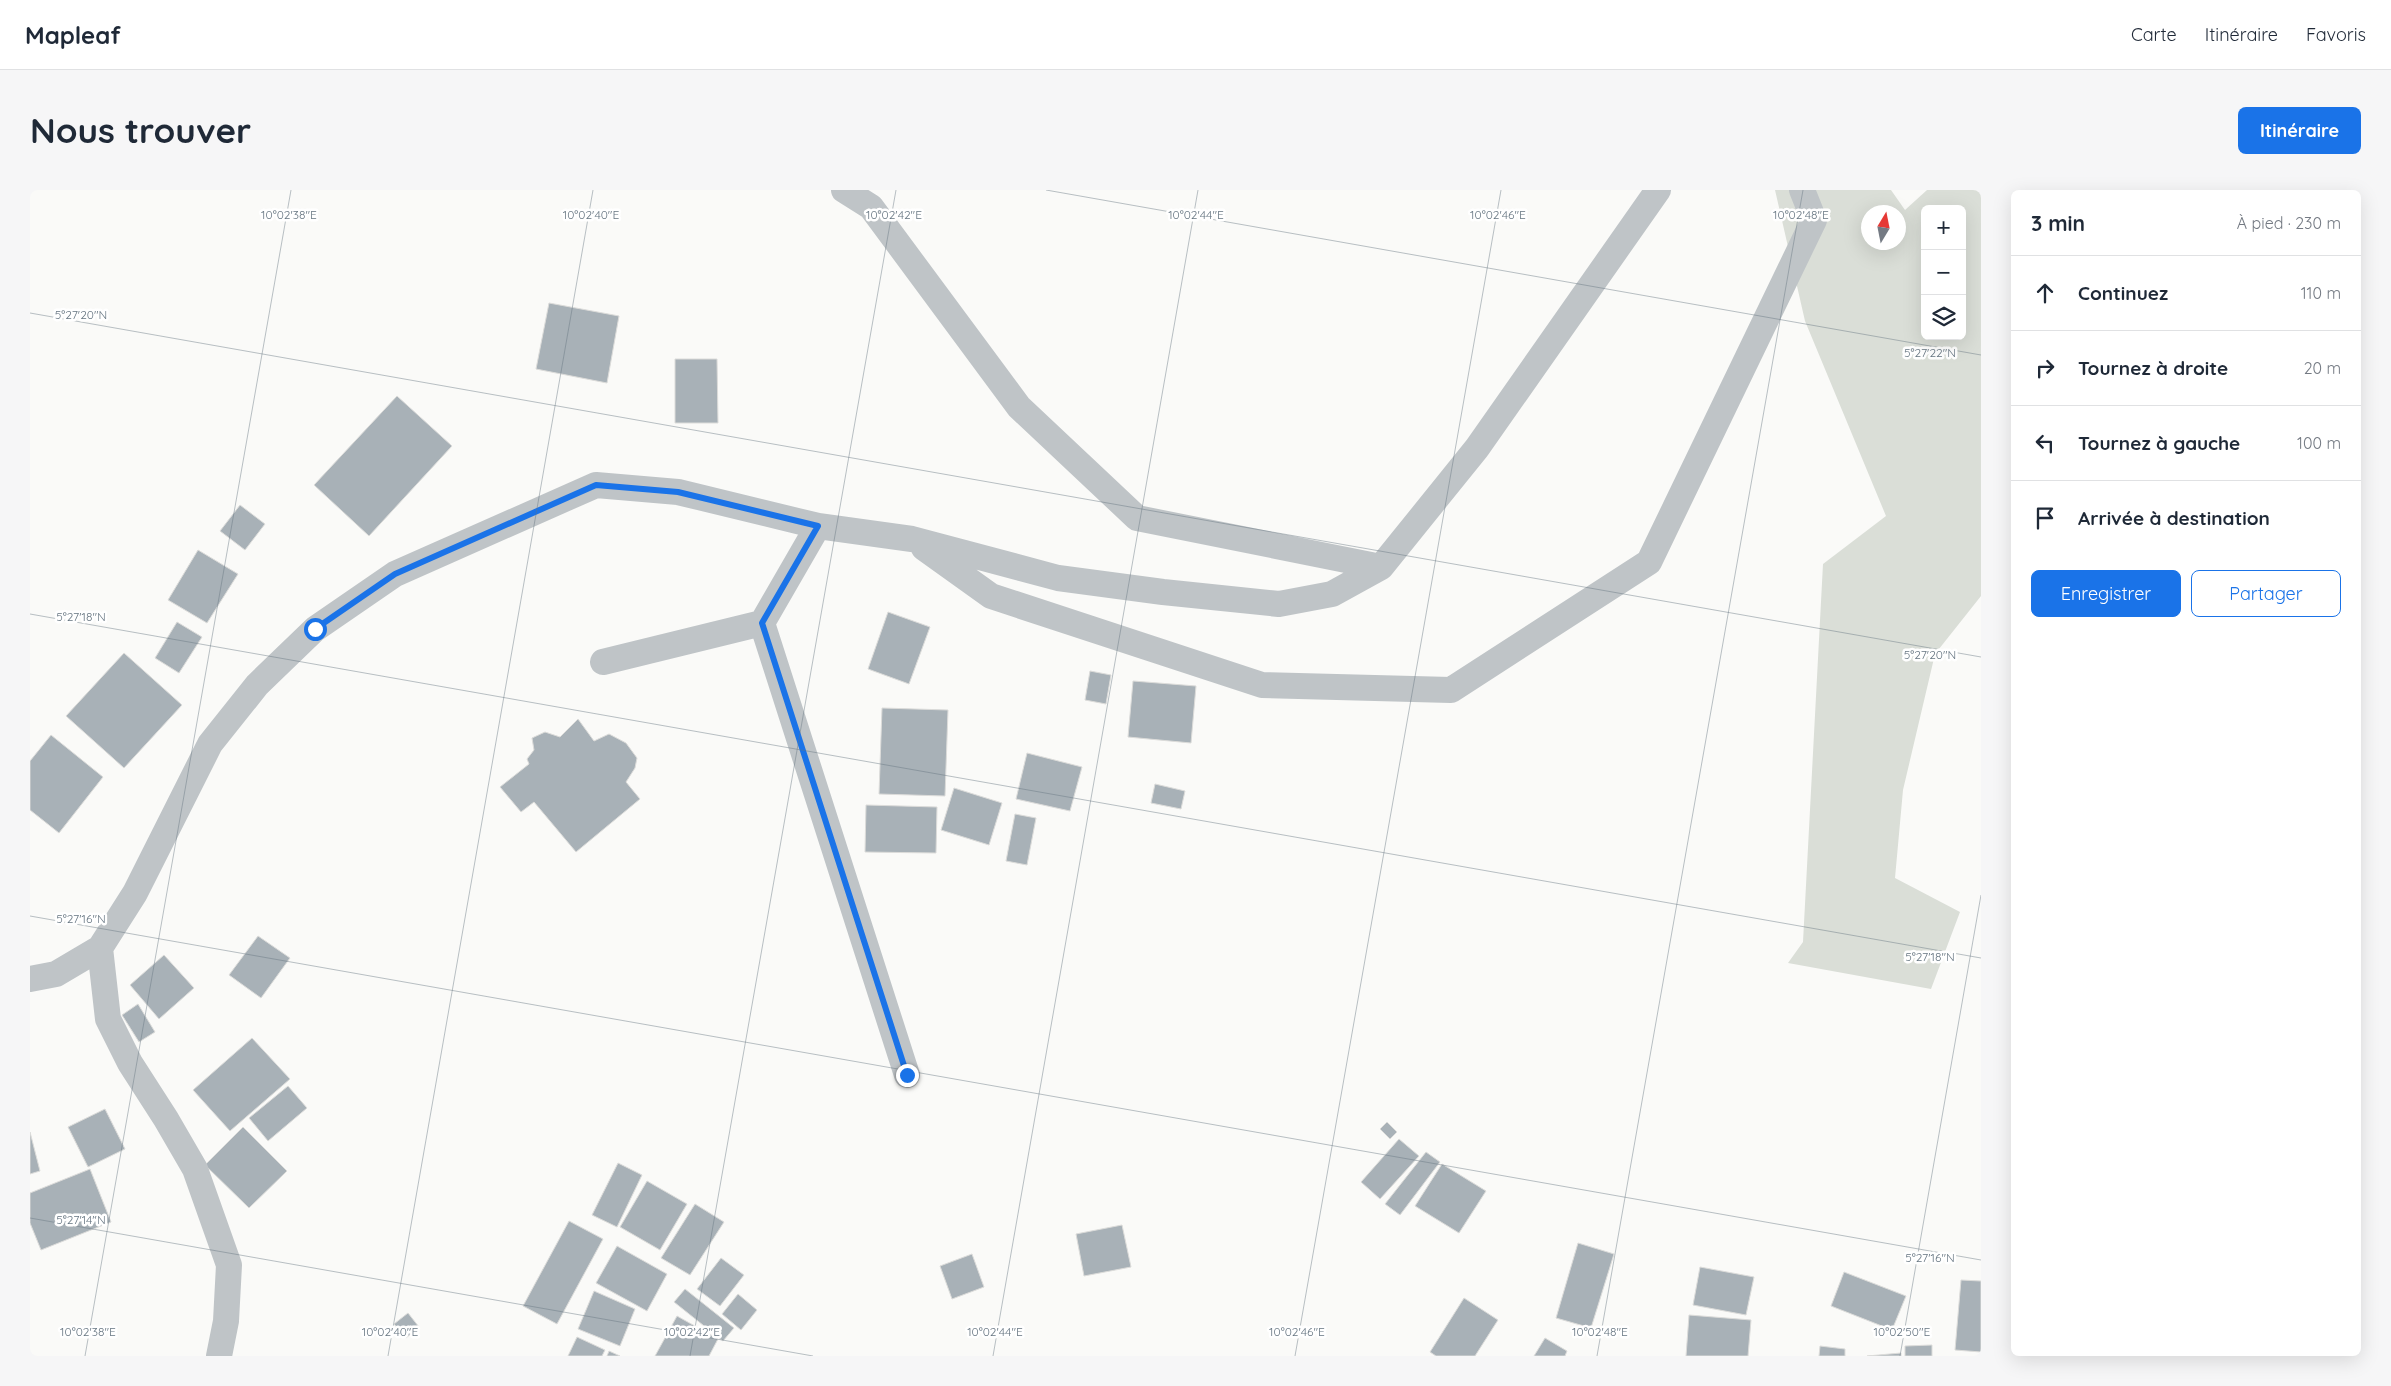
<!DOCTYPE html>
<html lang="fr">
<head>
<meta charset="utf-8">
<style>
	:root { --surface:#fff; --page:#f6f6f7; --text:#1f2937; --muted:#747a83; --line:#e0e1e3; --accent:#1a73e8 }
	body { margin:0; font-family:Quicksand,sans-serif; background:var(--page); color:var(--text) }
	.controls { position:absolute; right:15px; top:15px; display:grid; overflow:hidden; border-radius:8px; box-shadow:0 5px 20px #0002 }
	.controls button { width:45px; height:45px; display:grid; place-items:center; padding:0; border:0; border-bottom:1px solid var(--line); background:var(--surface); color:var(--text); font:25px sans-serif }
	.compass { position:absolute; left:1831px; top:15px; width:45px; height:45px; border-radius:50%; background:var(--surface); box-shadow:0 5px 20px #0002; rotate:10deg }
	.stop { position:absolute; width:15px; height:15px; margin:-11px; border:4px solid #1a73e8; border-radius:50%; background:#fff }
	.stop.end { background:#1a73e8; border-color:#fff; box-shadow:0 1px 5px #0008 }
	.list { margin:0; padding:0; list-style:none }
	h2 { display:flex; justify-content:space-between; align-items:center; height:65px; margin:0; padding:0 20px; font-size:21px }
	h2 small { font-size:16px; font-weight:400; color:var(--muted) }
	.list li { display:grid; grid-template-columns:32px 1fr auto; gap:15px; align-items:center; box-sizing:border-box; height:75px; padding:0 20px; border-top:1px solid var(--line) }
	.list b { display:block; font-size:19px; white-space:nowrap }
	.list em { font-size:16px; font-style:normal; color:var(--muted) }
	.actions { display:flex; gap:10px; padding:15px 20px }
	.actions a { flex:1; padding:11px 0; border:1px solid var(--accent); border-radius:8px; text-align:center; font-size:18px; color:var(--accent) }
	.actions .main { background:var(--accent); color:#fff }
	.icon { flex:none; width:28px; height:28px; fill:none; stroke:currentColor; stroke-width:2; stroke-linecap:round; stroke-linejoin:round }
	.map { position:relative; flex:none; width:1951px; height:1166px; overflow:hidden; border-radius:8px }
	header { display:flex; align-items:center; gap:30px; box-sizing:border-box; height:70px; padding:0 25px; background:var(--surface); border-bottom:1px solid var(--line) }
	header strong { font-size:24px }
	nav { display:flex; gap:28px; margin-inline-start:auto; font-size:18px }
	.intro { display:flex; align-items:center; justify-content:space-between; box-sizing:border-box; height:120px; padding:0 30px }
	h1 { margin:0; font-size:35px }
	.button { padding:12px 22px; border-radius:8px; background:var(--accent); color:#fff; font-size:18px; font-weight:700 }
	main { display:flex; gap:30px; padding:0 30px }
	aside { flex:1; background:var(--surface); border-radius:8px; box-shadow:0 5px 20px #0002 }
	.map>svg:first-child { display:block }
	.green { fill:#daded7; fill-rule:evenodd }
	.building { fill:#a8b1b7; stroke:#dcdcda }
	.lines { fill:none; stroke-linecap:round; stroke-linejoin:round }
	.minor { stroke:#bfc4c7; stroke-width:26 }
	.route { stroke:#1a73e8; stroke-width:6 }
	.ticks { fill:none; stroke:#667581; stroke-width:1; stroke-opacity:0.45 }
	.ticks-label { font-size:12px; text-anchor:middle; fill:#667581; stroke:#fff; stroke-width:5; stroke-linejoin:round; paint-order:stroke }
</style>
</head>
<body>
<header>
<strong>Mapleaf</strong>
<nav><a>Carte</a><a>Itinéraire</a><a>Favoris</a></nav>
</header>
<div class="intro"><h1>Nous trouver</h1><a class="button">Itinéraire</a></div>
<main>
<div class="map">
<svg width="1951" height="1166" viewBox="0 0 1951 1166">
	<rect width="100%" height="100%" fill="#fafaf8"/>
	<path class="green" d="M1745,0H1861L1875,20L1897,0H1951V406L1905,464L1873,600L1865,688L1930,722L1901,799L1758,773L1773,752L1793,374L1856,326L1775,131ZM1895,19H1932V146H1895ZM1838,22H1868V52H1838Z"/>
	<path class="building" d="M519,113L589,126L577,193L506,179Z
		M645,169H687L688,233H645Z
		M367,206L422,256L339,346L284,295Z
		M210,315L235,334L215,360L190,341Z
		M168,360L208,384L177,433L138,410Z
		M858,422L900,437L879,494L838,479Z
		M147,432L172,447L149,483L125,468Z
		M94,463L152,515L94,578L36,526Z
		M1060,481L1081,485L1076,514L1055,510Z
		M1103,491L1166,496L1161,553L1098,547Z
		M852,518L918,520L915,606L849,604Z
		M548,529L564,551L579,544L596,553L607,568L605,578L596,592L610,609L546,662L504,612L491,622L470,597L499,574L497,569L504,560L502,548L515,542L530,547Z
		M21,545L73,587L29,643L0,620V571Z
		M997,563L1052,577L1040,621L986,609Z
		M1125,594L1155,601L1151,619L1121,613Z
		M924,598L972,613L959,655L911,640Z
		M836,615L907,617L906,663L835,662Z
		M985,624L1006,628L997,675L976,671Z
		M228,746L260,768L231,808L199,785Z
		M134,765L164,798L129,829L100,795Z
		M108,814L125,842L109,852L92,825Z
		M222,848L260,889L200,941L163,900Z
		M258,896L277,918L238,951L219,928Z
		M75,919L95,959L58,977L38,937Z
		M1357,932L1367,942L1360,949L1350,939Z
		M213,937L257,981L219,1018L175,975Z
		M0,942L10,981L0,984Z
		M1369,949L1389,966L1350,1009L1331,992Z
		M1396,962L1410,972L1370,1025L1355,1014Z
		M588,973L612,985L587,1037L562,1025Z
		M1412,974L1456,1001L1429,1043L1385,1016Z
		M60,979L81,1032L11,1060L0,1033V1003Z
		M617,991L657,1014L630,1060L590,1037Z
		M665,1014L694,1032L660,1085L631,1068Z
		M539,1031L573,1049L527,1134L493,1116Z
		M1092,1035L1101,1077L1054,1086L1046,1044Z
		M1548,1053L1584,1064L1561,1138L1526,1128Z
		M587,1056L637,1084L617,1121L566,1093Z
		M942,1064L954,1097L922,1109L910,1076Z
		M691,1068L714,1085L690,1116L667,1099Z
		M1670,1077L1724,1087L1716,1125L1663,1115Z
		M1814,1082L1876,1106L1862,1140L1801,1116Z
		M1931,1090L1951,1091V1162L1925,1160Z
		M655,1099L704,1138L693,1151L644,1112Z
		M564,1101L605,1119L590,1156L548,1139Z
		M708,1104L727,1120L711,1140L692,1124Z
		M1434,1108L1468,1130L1445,1166H1406L1400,1162Z
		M378,1123L389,1137L376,1148L364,1134Z
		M1659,1125L1721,1130L1718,1166H1656Z
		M647,1126L688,1149L679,1166H625Z
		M547,1147L575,1160L572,1166H538Z
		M1515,1148L1537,1161L1535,1166H1504Z
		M1902,1155V1166H1875V1156Z
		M1790,1156L1815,1159V1166H1789Z
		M579,1161L590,1166H577Z
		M1871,1163V1166H1837Z"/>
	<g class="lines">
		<path class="minor" d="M814,0L841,17L989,217L1107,328L1351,377
			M788,336L732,433L877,885
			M894,358L961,406L1232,495L1421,500L1619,372L1784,30L1772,0
			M573,472L732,433
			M70,758L78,829L100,873L136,929L165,979L199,1075L196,1131L189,1166
			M0,789L26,784L70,758L105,703L180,554L227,495L285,439L365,384L566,295L648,302L788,336L882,349L1028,388L1133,402L1249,414L1302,404L1351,377L1447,258L1628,0"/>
	</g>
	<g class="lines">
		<path class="route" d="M285,439L365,384L566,295L648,302L788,336L732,433L877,885"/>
	</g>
	<path class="ticks" d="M1016,0L1951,165M0,123L1951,467M0,424L1951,768M0,726L1951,1070M0,1028L783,1166M55,1166L261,0M358,1166L563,0M660,1166L866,0M963,1166L1168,0M1265,1166L1471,0M1567,1166L1773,0M1870,1166L1951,705"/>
	<g class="ticks-label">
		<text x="259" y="29">10°02'38"E</text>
		<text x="561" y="29">10°02'40"E</text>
		<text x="864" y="29">10°02'42"E</text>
		<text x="1166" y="29">10°02'44"E</text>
		<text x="1771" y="29">10°02'48"E</text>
		<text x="1468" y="29">10°02'46"E</text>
		<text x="51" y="129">5°27'20"N</text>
		<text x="1900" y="167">5°27'22"N</text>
		<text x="51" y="431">5°27'18"N</text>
		<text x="1900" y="469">5°27'20"N</text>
		<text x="51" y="733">5°27'16"N</text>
		<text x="1900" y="771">5°27'18"N</text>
		<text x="51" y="1034">5°27'14"N</text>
		<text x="1900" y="1072">5°27'16"N</text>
		<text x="58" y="1146">10°02'38"E</text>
		<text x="360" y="1146">10°02'40"E</text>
		<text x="662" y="1146">10°02'42"E</text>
		<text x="965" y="1146">10°02'44"E</text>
		<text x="1267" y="1146">10°02'46"E</text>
		<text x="1570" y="1146">10°02'48"E</text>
		<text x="1872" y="1146">10°02'50"E</text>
	</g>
</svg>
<div class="controls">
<button>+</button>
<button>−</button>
<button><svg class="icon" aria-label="layers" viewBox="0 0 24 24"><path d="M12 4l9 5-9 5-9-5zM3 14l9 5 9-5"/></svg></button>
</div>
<svg class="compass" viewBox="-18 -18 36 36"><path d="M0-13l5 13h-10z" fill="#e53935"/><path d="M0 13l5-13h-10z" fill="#747a83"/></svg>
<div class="stop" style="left:285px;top:439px"></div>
<div class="stop end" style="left:877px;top:885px"></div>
</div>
<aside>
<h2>3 min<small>À pied · 230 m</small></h2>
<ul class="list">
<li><svg class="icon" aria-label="ahead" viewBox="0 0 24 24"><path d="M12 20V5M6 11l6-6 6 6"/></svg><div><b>Continuez</b></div><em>110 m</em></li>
<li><svg class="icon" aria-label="right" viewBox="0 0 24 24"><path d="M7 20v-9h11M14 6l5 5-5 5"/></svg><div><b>Tournez à droite</b></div><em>20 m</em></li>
<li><svg class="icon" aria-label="left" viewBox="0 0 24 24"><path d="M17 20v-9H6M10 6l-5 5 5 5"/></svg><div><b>Tournez à gauche</b></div><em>100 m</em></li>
<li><svg class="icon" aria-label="arrive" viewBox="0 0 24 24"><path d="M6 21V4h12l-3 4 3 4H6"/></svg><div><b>Arrivée à destination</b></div></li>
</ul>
<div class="actions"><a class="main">Enregistrer</a><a>Partager</a></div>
</aside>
</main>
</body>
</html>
